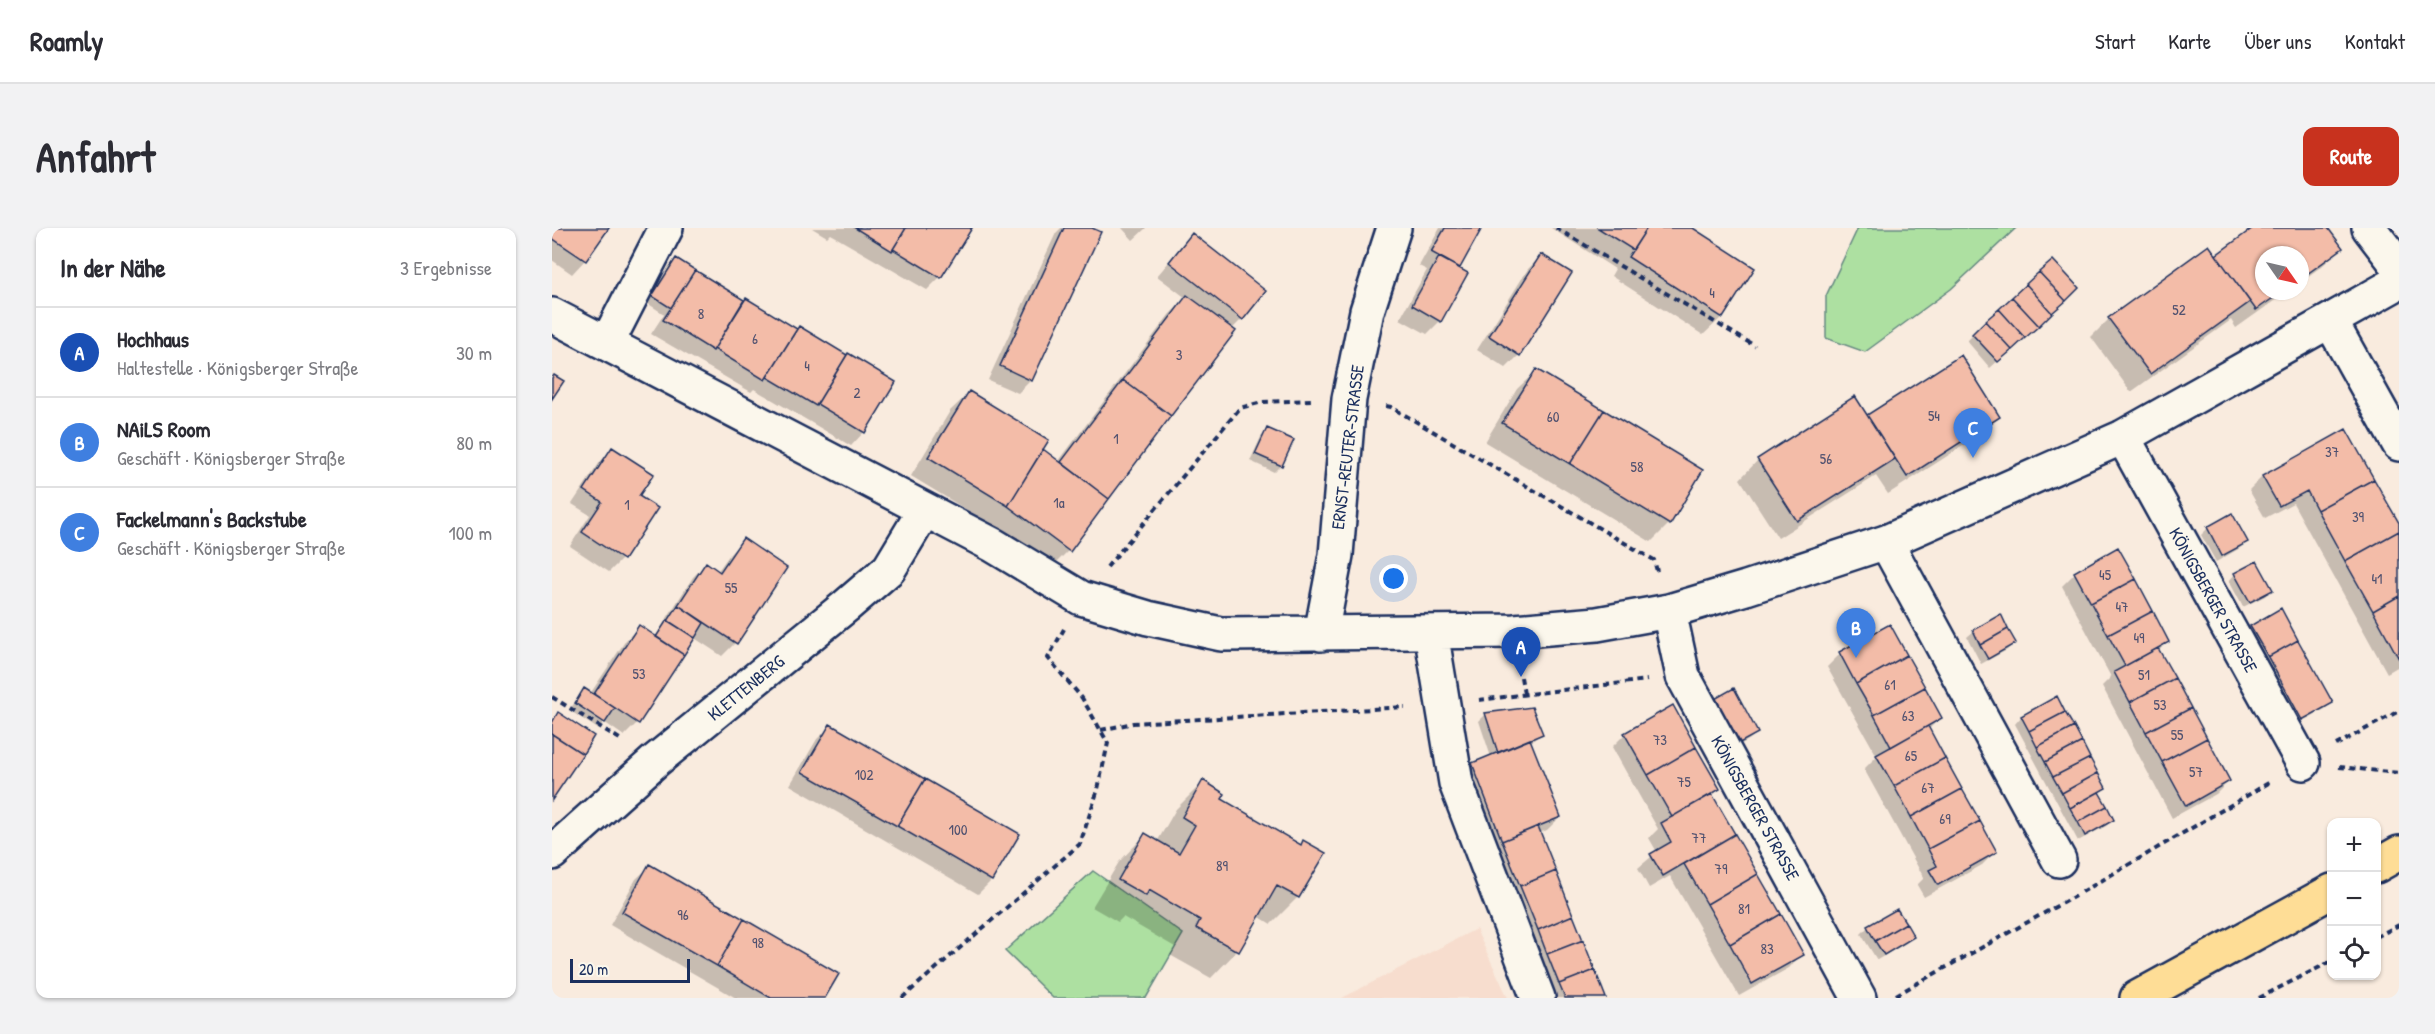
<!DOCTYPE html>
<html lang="de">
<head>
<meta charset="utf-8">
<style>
	:root { --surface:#fff; --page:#f2f2f3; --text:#2b2b33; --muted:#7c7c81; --line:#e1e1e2; --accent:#c8321e }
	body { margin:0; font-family:"Patrick Hand",sans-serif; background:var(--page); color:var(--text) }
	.controls { position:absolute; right:18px; bottom:18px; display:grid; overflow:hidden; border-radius:12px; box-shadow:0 2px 4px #0004 }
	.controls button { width:54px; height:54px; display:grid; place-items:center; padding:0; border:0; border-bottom:2px solid var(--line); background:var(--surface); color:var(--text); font:30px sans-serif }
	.compass { position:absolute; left:1703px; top:18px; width:54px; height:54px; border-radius:50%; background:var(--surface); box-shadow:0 2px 4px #0004; rotate:124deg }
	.scale { position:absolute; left:18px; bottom:15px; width:120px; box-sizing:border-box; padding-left:6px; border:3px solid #1b2f5e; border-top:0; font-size:16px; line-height:21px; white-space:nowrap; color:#1b2f5e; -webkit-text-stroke:4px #fbf7ec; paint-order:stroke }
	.you { position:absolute; left:842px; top:351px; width:21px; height:21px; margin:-15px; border:4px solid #fff; border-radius:50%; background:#1a73e8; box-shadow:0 0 0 9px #1a73e833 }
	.badge { display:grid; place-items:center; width:39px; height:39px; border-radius:50%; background:var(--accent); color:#fff; font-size:20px; font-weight:700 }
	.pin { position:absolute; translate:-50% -50px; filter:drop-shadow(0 2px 3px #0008) }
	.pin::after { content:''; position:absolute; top:32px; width:21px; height:18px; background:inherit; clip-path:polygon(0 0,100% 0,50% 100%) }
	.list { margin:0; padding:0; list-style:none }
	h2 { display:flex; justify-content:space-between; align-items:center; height:78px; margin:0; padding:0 24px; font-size:26px }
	h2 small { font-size:20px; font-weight:400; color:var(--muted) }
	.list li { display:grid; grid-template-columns:39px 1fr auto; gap:18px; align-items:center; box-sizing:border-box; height:90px; padding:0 24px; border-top:2px solid var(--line) }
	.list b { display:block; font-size:22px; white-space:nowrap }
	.list p { margin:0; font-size:20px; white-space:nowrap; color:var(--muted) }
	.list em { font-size:20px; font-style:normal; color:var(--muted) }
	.icon { flex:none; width:33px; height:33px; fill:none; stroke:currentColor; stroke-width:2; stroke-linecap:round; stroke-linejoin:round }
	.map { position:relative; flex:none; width:1847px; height:770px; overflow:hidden; border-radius:12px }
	header { display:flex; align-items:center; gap:36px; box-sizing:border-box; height:84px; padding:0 30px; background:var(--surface); border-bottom:2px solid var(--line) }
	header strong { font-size:28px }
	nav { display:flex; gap:33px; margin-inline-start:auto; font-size:21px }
	.intro { display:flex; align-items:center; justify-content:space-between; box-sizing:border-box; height:144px; padding:0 36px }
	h1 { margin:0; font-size:42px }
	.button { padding:15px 27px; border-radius:12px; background:var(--accent); color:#fff; font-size:21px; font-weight:700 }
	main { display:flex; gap:36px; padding:0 36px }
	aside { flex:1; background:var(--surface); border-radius:12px; box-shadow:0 2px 4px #0004 }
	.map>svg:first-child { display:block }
	.built { fill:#f7ddce }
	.green { fill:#ade0a1; stroke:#648880; stroke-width:1.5 }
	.shadow { fill:#0003 }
	.building { fill:#f3bca8; stroke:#1b2f5e; stroke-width:1.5 }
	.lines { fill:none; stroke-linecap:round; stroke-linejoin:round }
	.minor-casing { stroke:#1b2f5e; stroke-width:38 }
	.major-casing { stroke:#1b2f5e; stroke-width:38 }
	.path { stroke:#1b2f5e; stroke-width:4; stroke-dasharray:6 4.5; stroke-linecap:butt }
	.minor { stroke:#fbf7ec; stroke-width:33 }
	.major { stroke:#fedd96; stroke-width:33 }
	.labels { text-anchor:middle; stroke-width:4.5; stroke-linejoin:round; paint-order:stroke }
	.number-label { font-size:15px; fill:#515270 }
	.street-label { font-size:18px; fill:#1b2f5e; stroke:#fbf7ec }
</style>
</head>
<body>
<header>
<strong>Roamly</strong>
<nav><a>Start</a><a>Karte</a><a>Über uns</a><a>Kontakt</a></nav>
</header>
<div class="intro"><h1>Anfahrt</h1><a class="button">Route</a></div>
<main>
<aside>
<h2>In der Nähe<small>3 Ergebnisse</small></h2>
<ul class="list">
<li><span class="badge" style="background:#1a4fb4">A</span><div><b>Hochhaus</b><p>Haltestelle · Königsberger Straße</p></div><em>30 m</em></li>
<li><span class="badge" style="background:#3f7fe0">B</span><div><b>NAiLS Room</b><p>Geschäft · Königsberger Straße</p></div><em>80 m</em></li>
<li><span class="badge" style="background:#3f7fe0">C</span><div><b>Fackelmann's Backstube</b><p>Geschäft · Königsberger Straße</p></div><em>100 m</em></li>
</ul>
</aside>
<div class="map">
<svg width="1847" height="770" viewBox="0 0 1847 770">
	<rect width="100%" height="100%" fill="#f9ebde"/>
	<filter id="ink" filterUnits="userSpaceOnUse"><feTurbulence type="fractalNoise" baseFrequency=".0167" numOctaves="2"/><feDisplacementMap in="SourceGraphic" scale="12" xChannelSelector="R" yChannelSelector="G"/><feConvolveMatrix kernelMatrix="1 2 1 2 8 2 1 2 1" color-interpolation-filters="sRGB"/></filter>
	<g filter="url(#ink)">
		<path class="built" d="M924,701L956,770H790Z"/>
		<path class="green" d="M1306,0H1464L1399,61L1313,124L1274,110V68Z
			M541,643L631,706L594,770H501L453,723Z"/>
		<path class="shadow" d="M0,0H55L33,32L20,46L0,32Z
			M260,0H418L388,49L375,62L278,6L275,9Z
			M509,0H536L479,152L466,165L436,152L504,5Z
			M570,0H594L581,12Z
			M888,0H929L906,41L888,93L875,106L848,91L875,42L867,38Z
			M999,0H1138L1170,89L1151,107L1059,48L1063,41Z
			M1703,0H1775L1789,20L1770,38L1748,54V27H1712V63H1736L1684,100L1679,92L1579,164L1539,109L1557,91L1663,29Z
			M640,7L690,91L679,102L682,103L516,323L498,341L438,296L359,248L398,183L417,165L506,234L617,87L634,70L605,48Z
			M989,28L967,127L954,140L925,122L976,41Z
			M124,32L244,103L247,99L342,155L312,204L299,218L202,161L199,164L99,106L112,86L95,75L117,38Z
			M1519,67L1438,140L1415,113L1421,107Z
			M984,143L1117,296L1099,314L933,214L965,161Z
			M1315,189H1446L1428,207L1336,266L1324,248L1226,310L1188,251L1206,232Z
			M716,202L729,237L722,244L698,233L709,209Z
			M1794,203L1847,299V438L1835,445L1741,275L1713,290L1697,262L1710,249Z
			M61,220L85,268L70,331L57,344L18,318L38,287L20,276L48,234Z
			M1680,287L1694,314L1688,320L1664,334L1649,307L1656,300Z
			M191,312L232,340L183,415L170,428L141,409L85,495L72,508L52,494L46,501L17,482L33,462L38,466L74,412L87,399L103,409L141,349L154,336L165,344L178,326Z
			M1523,345L1616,414L1606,423L1677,553L1664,566L1620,590L1550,458L1559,449L1510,358Z
			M1683,346L1719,361L1713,368L1691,379L1677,353Z
			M1699,399L1779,475L1773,481L1743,497L1692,405Z
			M1422,403L1462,415L1455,422L1429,436L1415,409Z
			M1288,426L1388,490L1376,502L1443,624L1430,637L1372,669L1365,657L1372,650L1312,541L1325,528L1275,439Z
			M1181,462L1205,504L1198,511L1177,523Z
			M1504,470L1552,560L1547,566L1561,592L1554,598L1526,613L1463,496L1469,489Z
			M979,481L989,506L978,515L1008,589L995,602L987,605L1053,770H1004L980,711L907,550L920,537L939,529L927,493L933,487Z
			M279,498L465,606L439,653L426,666L238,557L265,511Z
			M1073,506L1167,561L1160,568L1250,726L1237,740L1187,768L1118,648L1097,660L1086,640L1105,624L1097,610L1106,601L1060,519Z
			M651,554L668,572L748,618L752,614L746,669L719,696L706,688L685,723L659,750L618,727L623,719L571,689L566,694L540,679L567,634L593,607L605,614L624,581Z
			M98,638L271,770H184L58,697L84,651Z
			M1345,683L1360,709L1354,715L1325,732L1309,706L1315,700Z"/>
		<path class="building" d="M0,0H57L34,33L0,10Z
			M303,0H354L340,23Z
			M354,0H420L389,50L341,21Z
			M512,0H540L549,4L480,153L448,138Z
			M893,0H930L908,40L879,24Z
			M1046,0H1095L1081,22Z
			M1095,0H1141L1203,40L1171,90L1076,29Z
			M1701,0H1776L1791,20L1748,51V27H1712V63H1731L1704,82L1664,27Z
			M640,5L714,63L691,92L617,34Z
			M1657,17L1698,74L1598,146L1556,90Z
			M989,26L1020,45L968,128L937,108Z
			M887,29L916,45L889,94L860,77Z
			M124,30L143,42L119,80L100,68Z
			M1501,32L1527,60L1514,73L1487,44Z
			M143,42L192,72L161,123L111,92Z
			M1487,44L1514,73L1500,85L1474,56Z
			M1474,56L1500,85L1487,98L1460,69Z
			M635,67L684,103L619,188L571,152Z
			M1460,69L1487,98L1473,110L1447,81Z
			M194,70L245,101L213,152L162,121Z
			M1447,81L1473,110L1460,122L1433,93Z
			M1433,93L1460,122L1446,134L1420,106Z
			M247,98L295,127L264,178L215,149Z
			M296,125L344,154L313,205L265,176Z
			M1409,127L1448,189L1355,249L1315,187Z
			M984,141L1052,182L1018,236L950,195Z
			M2,147L12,153L0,171V150Z
			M571,152L619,188L557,271L509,234Z
			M417,163L497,212L456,278L376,229Z
			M1303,168L1343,231L1245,293L1205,231Z
			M1052,182L1151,242L1118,297L1018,236Z
			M715,200L742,212L730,238L703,226Z
			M1794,201L1822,251L1765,282L1755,263L1727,278L1710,248Z
			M60,219L102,246L87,268L106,280L72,332L30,304L50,274L32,262Z
			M491,221L557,271L518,324L456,278Z
			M1822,251L1847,295V303L1793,333L1765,282Z
			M1680,285L1696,314L1670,328L1655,299Z
			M1847,303V368L1821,383L1793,333Z
			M191,310L235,340L185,416L126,377L154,334L168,344Z
			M1566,319L1584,351L1539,375L1522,344Z
			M1705,333L1721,362L1698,374L1682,345Z
			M1584,351L1601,383L1556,407L1539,375Z
			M1847,368V431L1821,383Z
			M126,377L152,395L143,410L116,393Z
			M1729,380L1746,412L1716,429L1698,398Z
			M1601,383L1617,414L1573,438L1556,407Z
			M1449,386L1456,401L1428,417L1421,402Z
			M115,392L143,410L132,427L104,409Z
			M1338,396L1355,427L1304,456L1287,424Z
			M87,397L132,427L87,496L42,466Z
			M1456,401L1464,415L1436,431L1428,417Z
			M1746,412L1781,475L1750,492L1716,429Z
			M1606,420L1623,450L1578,474L1562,444Z
			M1355,427L1373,459L1322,487L1304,456Z
			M1623,450L1639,480L1594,504L1578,474Z
			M1373,459L1390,490L1339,519L1322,487Z
			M32,460L63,480L53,495L23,475Z
			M1182,460L1206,505L1184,517L1159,473Z
			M1505,468L1513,484L1477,503L1469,488Z
			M1121,477L1144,519L1096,547L1072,505Z
			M980,479L991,506L946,525L933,485Z
			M1639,480L1655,510L1610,534L1594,504Z
			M6,484L42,508L31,526L0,506V495Z
			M1513,484L1522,499L1485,519L1477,503Z
			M278,496L373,551L345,598L250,544Z
			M1376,498L1393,530L1342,558L1324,527Z
			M1522,499L1530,514L1493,534L1485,519Z
			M0,506L31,526L0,572Z
			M1655,510L1678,553L1634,578L1610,534Z
			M978,511L1009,589L950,613L920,535Z
			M1530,514L1538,530L1501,549L1493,534Z
			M1144,519L1168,561L1120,589L1096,547Z
			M1393,530L1410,561L1359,589L1342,558Z
			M1538,530L1546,545L1510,565L1501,549Z
			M1546,545L1554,560L1518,580L1510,565Z
			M373,551L468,606L440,653L345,598Z
			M651,552L673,566L670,571L749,617L751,612L774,625L747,670L725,658L687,724L644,700L648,692L597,662L594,668L566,652L593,605L627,625L643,597L630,589Z
			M1410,561L1428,593L1376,621L1359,589Z
			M1547,564L1555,578L1526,594L1518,580Z
			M1160,566L1183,606L1111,648L1098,626L1119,614L1109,595Z
			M1555,578L1562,592L1533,608L1526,594Z
			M1428,593L1445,624L1386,657L1377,642L1385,638L1376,621Z
			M986,598L1004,643L968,658L950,613Z
			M1183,606L1206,646L1155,676L1132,636Z
			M97,636L192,691L165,738L70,684Z
			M1004,643L1021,687L986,702L968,658Z
			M1206,646L1229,686L1178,716L1155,676Z
			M1345,681L1354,695L1323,713L1315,698Z
			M1229,686L1252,727L1200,756L1178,716Z
			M1021,687L1031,712L995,726L986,702Z
			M192,691L287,746L273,770H219L165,738Z
			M1354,695L1362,709L1332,727L1323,713Z
			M1031,712L1043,742L1007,756L995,726Z
			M1043,742L1054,770H1013L1007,756Z"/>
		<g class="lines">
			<g class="minor-casing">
				<path id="minor" d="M1817,0L1847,39
					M0,87L441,317L529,370L596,390L669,406L962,403L1045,396L1117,383L1194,360L1334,314L1571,209L1847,54
					M1779,94L1847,216
					M55,115L114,0
					M1571,209L1751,535
					M1334,314L1507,632
					M1117,383L1131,448L1307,770
					M879,404L904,555L986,770
					M769,406L784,327L797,171L815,83L842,0
					M0,625L103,533L294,378L337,341L372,283"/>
			</g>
			<g class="major-casing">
				<path id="major" d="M1824,638L1847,625
					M1585,770L1780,663"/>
			</g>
			<path class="path" d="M1004,0L1203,118
				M834,178L839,179L1102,332L1106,347
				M555,339L688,180L710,174L761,172
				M969,449L972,466
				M0,469L71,513
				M927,472L1095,452
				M549,502L581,495L853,479
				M1784,517L1847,483
				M1787,539L1847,545
				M1530,664L1720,553
				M1824,709L1847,697
				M1344,767L1523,668
				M350,770L528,616L546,561L556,515L530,470L496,430L512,401
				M1707,770L1780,733"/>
			<use href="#minor" class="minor"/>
			<use href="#major" class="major"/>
		</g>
	</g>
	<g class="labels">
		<g class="number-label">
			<text x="1160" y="70">4</text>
			<text x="1627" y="87">52</text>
			<text x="149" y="91">8</text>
			<text x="203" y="116">6</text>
			<text x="627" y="132">3</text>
			<text x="255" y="143">4</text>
			<text x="305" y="170">2</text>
			<text x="1382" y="193">54</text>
			<text x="1001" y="194">60</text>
			<text x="564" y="216">1</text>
			<text x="1780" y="229">37</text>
			<text x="1274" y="236">56</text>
			<text x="1085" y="244">58</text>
			<text x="507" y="280">1a</text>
			<text x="75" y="282">1</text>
			<text x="1806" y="294">39</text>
			<text x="1553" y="352">45</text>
			<text x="1825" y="356">41</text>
			<text x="179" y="365">55</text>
			<text x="1570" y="384">47</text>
			<text x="1587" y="415">49</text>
			<text x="87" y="451">53</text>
			<text x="1592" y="452">51</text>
			<text x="1338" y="462">61</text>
			<text x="1608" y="482">53</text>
			<text x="1356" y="493">63</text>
			<text x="1625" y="512">55</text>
			<text x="1108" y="517">73</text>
			<text x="1359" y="533">65</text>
			<text x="1644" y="549">57</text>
			<text x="312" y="552">102</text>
			<text x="1132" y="559">75</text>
			<text x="1376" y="565">67</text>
			<text x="1393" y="596">69</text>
			<text x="406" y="607">100</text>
			<text x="1147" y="615">77</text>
			<text x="670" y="643">89</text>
			<text x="1169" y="646">79</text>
			<text x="1192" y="686">81</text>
			<text x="131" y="692">96</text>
			<text x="206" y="720">98</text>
			<text x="1215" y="726">83</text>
		</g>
		<g class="street-label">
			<text transform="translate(796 219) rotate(-83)" y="6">ERNST-REUTER-STRASSE</text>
			<text transform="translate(1661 372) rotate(61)" y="6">KÖNIGSBERGER STRASSE</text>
			<text transform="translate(194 460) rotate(-39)" y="6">KLETTENBERG</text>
			<text transform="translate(1203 580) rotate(61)" y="6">KÖNIGSBERGER STRASSE</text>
		</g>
	</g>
</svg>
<div class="controls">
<button>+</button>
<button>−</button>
<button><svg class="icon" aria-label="locate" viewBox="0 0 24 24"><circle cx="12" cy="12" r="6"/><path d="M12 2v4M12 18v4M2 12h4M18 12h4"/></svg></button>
</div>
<svg class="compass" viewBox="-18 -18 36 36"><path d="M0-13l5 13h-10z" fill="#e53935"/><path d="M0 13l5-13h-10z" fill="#7c7c81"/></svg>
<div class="scale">20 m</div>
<div class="you"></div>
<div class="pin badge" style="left:969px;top:449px;background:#1a4fb4">A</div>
<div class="pin badge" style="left:1304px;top:430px;background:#3f7fe0">B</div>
<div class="pin badge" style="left:1421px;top:230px;background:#3f7fe0">C</div>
</div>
</main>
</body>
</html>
